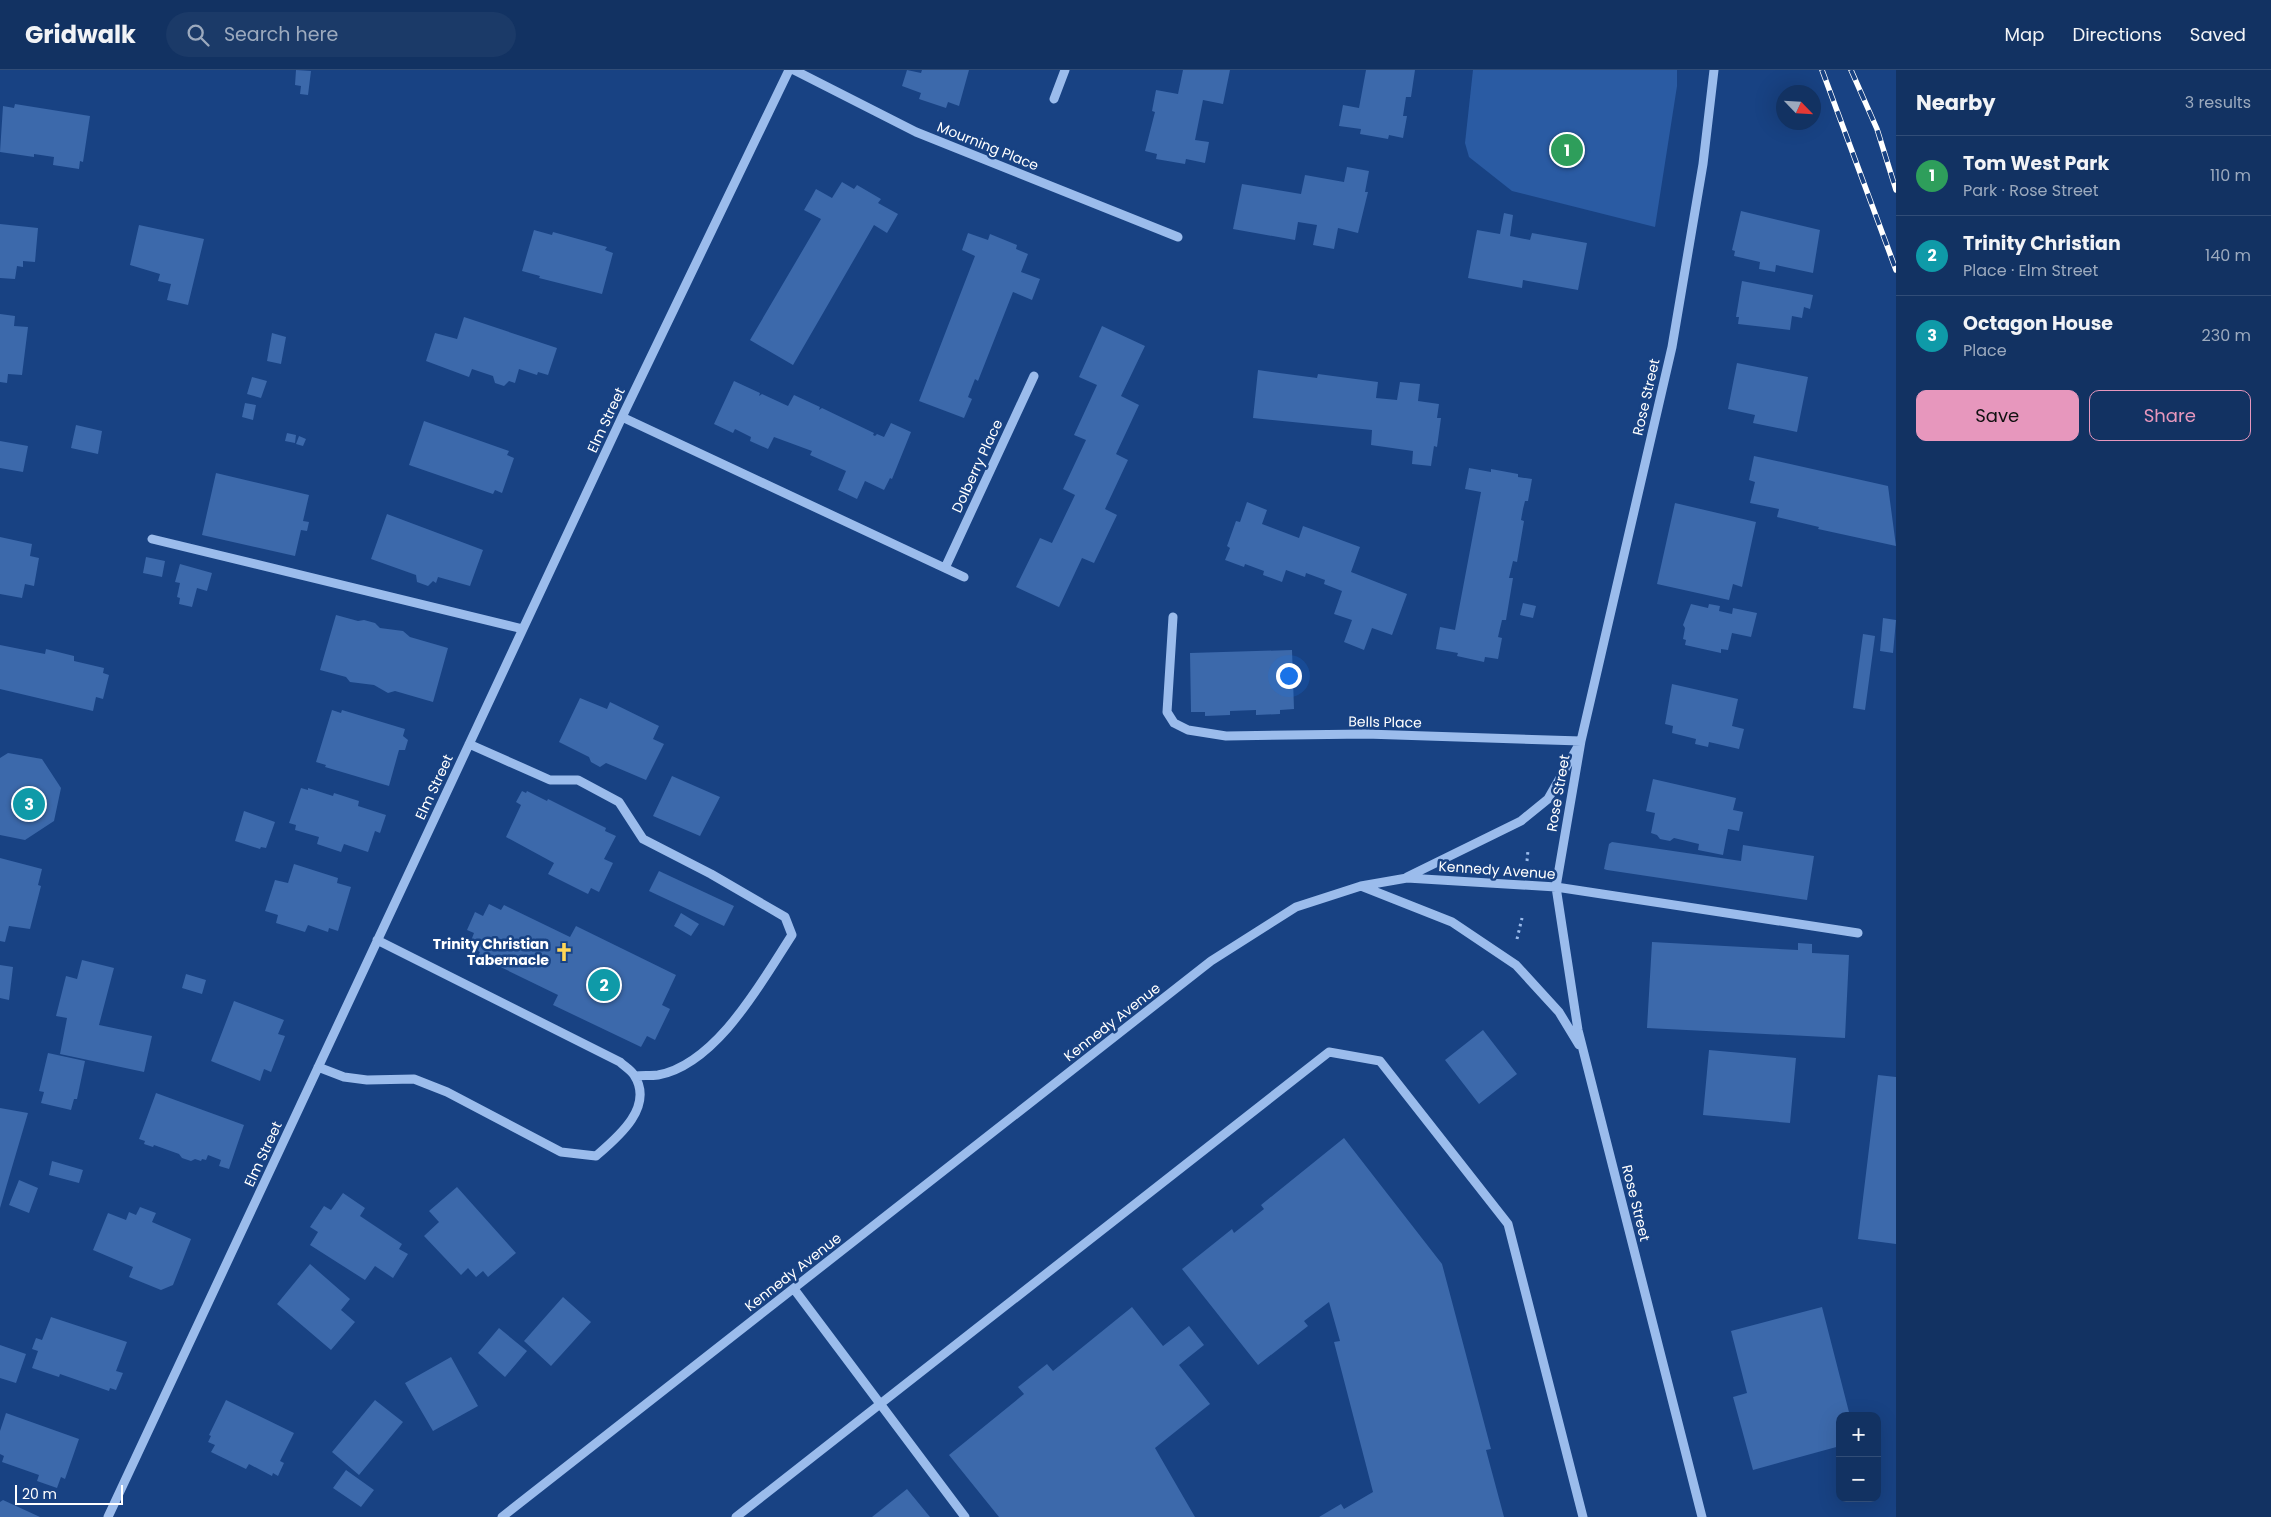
<!DOCTYPE html>
<html lang="en">
<head>
<meta charset="utf-8">
<style>
	:root { --surface:#123262; --page:#1b3a68; --text:#f1f3f6; --muted:#9caabe; --line:#314d77; --accent:#e797bd }
	body { margin:0; font-family:Poppins,sans-serif; background:var(--page); color:var(--text) }
	.controls { position:absolute; right:15px; bottom:15px; display:grid; overflow:hidden; border-radius:10px; box-shadow:0 5px 20px #0002 }
	.controls button { width:45px; height:45px; display:grid; place-items:center; padding:0; border:0; border-bottom:1px solid var(--line); background:var(--surface); color:var(--text); font:25px sans-serif }
	.compass { position:absolute; left:1776px; top:15px; width:45px; height:45px; border-radius:50%; background:var(--surface); box-shadow:0 5px 20px #0002; rotate:115deg }
	.scale { position:absolute; left:15px; bottom:12px; width:108px; box-sizing:border-box; padding-left:5px; border:2px solid #fff; border-top:0; font-size:14px; line-height:18px; white-space:nowrap; color:#fff; -webkit-text-stroke:4px #184283; paint-order:stroke }
	.you { position:absolute; left:1288px; top:605px; width:18px; height:18px; margin:-12px; border:4px solid #fff; border-radius:50%; background:#1a73e8; box-shadow:0 0 0 8px #1a73e833 }
	.badge { display:grid; place-items:center; width:32px; height:32px; border-radius:50%; background:var(--accent); color:#fff; font-size:16px; font-weight:700 }
	.pin { position:absolute; translate:-50% -50%; border:2px solid #fff; box-shadow:0 1px 5px #0006 }
	.list { margin:0; padding:0; list-style:none }
	h2 { display:flex; justify-content:space-between; align-items:center; height:65px; margin:0; padding:0 20px; font-size:21px }
	h2 small { font-size:16px; font-weight:400; color:var(--muted) }
	.list li { display:grid; grid-template-columns:32px 1fr auto; gap:15px; align-items:center; box-sizing:border-box; height:80px; padding:0 20px; border-top:1px solid var(--line) }
	.list b { display:block; font-size:19px; white-space:nowrap }
	.list p { margin:0; font-size:16px; white-space:nowrap; color:var(--muted) }
	.list em { font-size:16px; font-style:normal; color:var(--muted) }
	.actions { display:flex; gap:10px; padding:15px 20px }
	.actions a { flex:1; padding:11px 0; border:1px solid var(--accent); border-radius:10px; text-align:center; font-size:18px; color:var(--accent) }
	.actions .main { background:var(--accent); color:#111 }
	.icon { flex:none; width:28px; height:28px; fill:none; stroke:currentColor; stroke-width:2; stroke-linecap:round; stroke-linejoin:round }
	.map { position:relative; flex:none; width:1896px; height:1447px; overflow:hidden }
	header { display:flex; align-items:center; gap:30px; box-sizing:border-box; height:70px; padding:0 25px; background:var(--surface); border-bottom:1px solid var(--line) }
	header strong { font-size:24px }
	nav { display:flex; gap:28px; margin-inline-start:auto; font-size:18px }
	.search { width:350px; height:45px; background:var(--page); display:flex; align-items:center; gap:12px; box-sizing:border-box; padding:0 18px; border-radius:28px; color:var(--muted); font-size:19px }
	main { display:flex }
	aside { flex:1; background:var(--surface) }
	.map>svg:first-child { display:block }
	.green { fill:#2a5ba3 }
	.building { fill:#3c69ab }
	.lines { fill:none; stroke-linecap:round; stroke-linejoin:round }
	.path { stroke:#9bbcec; stroke-width:3; stroke-dasharray:2.5 4; stroke-linecap:butt }
	.minor { stroke:#9bbcec; stroke-width:9 }
	.rail-casing { stroke:#fff; stroke-width:5.5 }
	.rail { stroke:#184283; stroke-width:4; stroke-dasharray:11; stroke-linecap:butt }
	.labels { text-anchor:middle; stroke-width:5; stroke-linejoin:round; paint-order:stroke }
	.street-label { font-size:14px; fill:#fff; stroke:#184283 }
	.poi-label { font-size:14px; font-weight:bold; fill:#fff; stroke:#184283; text-anchor:end }
</style>
</head>
<body>
<header>
<strong>Gridwalk</strong>
<div class="search"><svg class="icon" aria-label="search" viewBox="0 0 24 24"><circle cx="10" cy="10" r="6"/><path d="M15 15l6 6"/></svg>Search here</div>
<nav><a>Map</a><a>Directions</a><a>Saved</a></nav>
</header>
<main>
<div class="map">
<svg width="1896" height="1447" viewBox="0 0 1896 1447">
	<rect width="100%" height="100%" fill="#184283"/>
	<path class="green" d="M1473,0H1677V16L1655,157L1512,121L1469,87L1465,73Z"/>
	<path class="building" d="M296,0L311,1L308,25L300,24L301,16L295,15Z
		M907,0L921,3L922,0H969L959,36L948,32L946,38L919,29L921,23L902,16Z
		M1183,0H1230L1223,34L1203,30L1195,70L1209,72L1205,93L1186,89L1185,94L1156,89L1157,84L1145,81L1155,42L1152,41L1156,20L1178,24Z
		M1366,0H1415L1411,27H1406L1403,46H1407L1403,68L1389,65L1388,69L1360,64L1361,59L1339,56L1343,35L1359,38Z
		M15,34L90,46L83,92L80,91L79,99L53,95L54,87L34,84V87L0,82L3,36L14,38Z
		M1347,97L1369,101L1365,122H1368L1358,163L1338,158L1334,179L1313,175L1317,155L1298,152L1295,170L1233,159L1242,114L1301,124L1305,105L1344,112Z
		M842,112L854,119L857,115L881,129L878,133L898,144L887,163L874,155L793,295L750,270L821,149L804,140L811,128L816,119L832,128Z
		M1741,141L1820,160L1813,203L1776,195L1775,202L1759,199L1760,192L1734,186L1735,181L1732,180Z
		M1504,143L1513,145L1510,166L1530,170L1532,163L1587,173L1578,220L1523,210L1522,218L1468,208L1477,160L1500,164Z
		M0,154L38,158L35,192L23,191V197L17,196L15,209L0,208Z
		M139,155L204,169L188,235L167,230L171,214L158,211L160,204L130,195Z
		M534,160L552,165L553,162L607,177L605,180L613,183L602,224L539,208L540,206L522,201Z
		M968,163L988,170L990,164L1017,175L1016,179L1028,184L1021,202L1040,209L1032,230L1013,222L978,311L975,309L968,327L972,329L964,348L919,331L975,186L962,180Z
		M1742,211L1813,225L1810,239L1804,237L1802,248L1792,246L1790,260L1738,254L1739,247H1736Z
		M0,244L15,246L14,256L28,257L22,305L8,304L7,313L0,312Z
		M464,247L557,278L548,305L538,302L537,305L519,299L515,313L509,311L504,316L495,313L493,306L472,299L469,307L426,291L435,263L457,269Z
		M1102,256L1145,276L1121,326L1139,335L1116,384L1128,390L1105,439L1117,445L1094,493L1082,488L1059,537L1016,517L1040,468L1052,473L1075,425L1063,419L1086,370L1074,365L1097,315L1079,307Z
		M272,263L286,267L281,294L267,291Z
		M1737,293L1808,307L1797,362L1753,353L1755,345L1728,339Z
		M1258,300L1317,308L1318,304L1378,312L1376,328L1397,330L1400,312L1420,314L1418,331L1439,334L1437,348H1441L1437,377L1434,376L1431,396L1412,394L1413,381L1371,375L1372,360L1253,348Z
		M252,307L267,311L261,328L247,324Z
		M734,311L760,323L759,326L762,324L788,336L794,325L820,337L819,340L822,338L874,363L873,365L875,366L877,364L884,367L891,353L911,362L892,409L890,408L884,420L865,411L857,429L838,420L846,401L810,385L812,381L774,367L768,379L750,371L751,367L735,359L733,363L714,354Z
		M245,333L256,335L253,350L242,347Z
		M424,351L509,381L507,385L514,388L502,423L495,420L493,424L409,395Z
		M76,355L102,361L98,384L71,378Z
		M287,363L296,365L295,373L285,371Z
		M299,366L306,369L303,376L296,374Z
		M0,371L28,376L23,402L0,398Z
		M1754,386L1888,416L1896,476L1818,459L1819,457L1777,447L1779,439L1750,433L1755,412L1749,410Z
		M1469,398L1491,402V399L1518,404V407L1532,409L1528,431H1525L1523,439L1521,450L1524,451L1517,492L1513,491L1509,508H1513L1506,550H1502L1498,567L1502,568L1498,589L1485,587L1484,592L1457,586L1458,583L1436,579L1440,557L1455,560L1481,422L1465,419Z
		M216,403L309,425L303,451L309,452L307,461L301,460L295,486L202,465Z
		M1247,432L1267,440L1262,454L1299,468L1303,456L1360,477L1351,502L1407,524L1392,565L1372,558L1364,580L1344,572L1352,550L1334,544L1342,521L1324,514L1325,510L1306,503L1305,507L1286,500L1282,512L1263,505L1264,501L1245,494L1244,497L1225,490L1230,478L1227,476L1236,451L1240,452Z
		M1675,433L1756,452L1742,517L1733,514L1729,530L1657,514Z
		M387,444L483,480L470,516L438,507L436,513L433,511L428,516L417,512L416,505L371,489Z
		M0,467L32,474L30,486L39,488L34,516L25,514L22,528L0,524Z
		M146,487L165,491L162,507L143,503Z
		M180,494L212,503L207,521L197,518L192,537L179,534L180,528L177,527L180,513L175,512Z
		M1523,533L1536,536L1533,548L1520,545Z
		M1691,534L1708,538L1709,534L1720,536L1719,541L1732,544L1733,538L1757,543L1751,567L1732,563L1728,580L1721,579V583L1685,575L1686,570L1683,569L1685,558L1683,555Z
		M336,545L358,551L364,550L375,553L380,558L403,561L410,567L448,578L433,632L395,621L388,623L374,615L350,612L346,607L320,600Z
		M1883,548L1896,550L1893,583L1880,581Z
		M1863,564L1875,566L1865,640L1853,638Z
		M0,575L45,584L46,579L74,586V591L104,598L103,603L109,605L103,629L96,627L93,641L0,619Z
		M1292,580L1294,639L1280,640V644L1256,645V640L1230,641V645L1205,646V642H1191L1190,583Z
		M1672,614L1738,629L1732,656L1744,659L1739,679L1709,672L1708,677L1695,674L1696,669L1672,663L1673,656L1665,654Z
		M580,628L607,639L610,632L659,656L653,669L664,674L646,710L606,693L600,697L591,692L589,687L559,672Z
		M332,640L341,643L342,640L405,659L403,666L408,670L405,680H399L389,716L325,697L326,695L316,692Z
		M8,683L42,689L61,718L54,751L25,770L0,765V688Z
		M672,706L720,727L700,766L653,746Z
		M1653,709L1736,728L1733,740L1743,742L1739,761L1728,759L1723,785L1698,780L1699,774L1674,768L1670,771L1660,769L1657,765L1651,763L1655,743L1646,741Z
		M301,718L308,720V718L333,726L334,723L359,731L358,736L386,745L380,763L375,761L368,782L344,774L341,782L317,774L319,767L295,760L296,755L289,753Z
		M522,721L526,723L527,721L547,731L548,729L606,758L605,761L616,766L604,789L613,793L599,822L591,818L588,824L548,804L554,793L506,767L521,735L516,732Z
		M244,741L275,752L266,778L261,777L260,779L235,771Z
		M1612,772L1741,791L1743,775L1814,786L1807,830L1607,800L1604,799L1609,774Z
		M0,788L42,799L38,815L41,816L30,859L9,856L5,872L0,871Z
		M294,794L338,808L337,813L351,817L338,861L329,858L328,862L308,855L305,862L276,853L278,845L265,841L275,810L288,813Z
		M659,801L734,836L724,856L649,821Z
		M489,834L501,840L504,835L570,867L576,856L676,905L662,935L670,939L655,970L647,966L641,977L553,935L558,925L478,886L480,882L469,876L474,863L467,860L475,842L483,846Z
		M681,843L699,854L691,866L674,856Z
		M1652,872L1798,880V873L1812,874V883L1849,885L1845,968L1647,958Z
		M82,890L114,898L99,955L152,966L144,1002L60,984L67,948L56,946L66,906L77,909Z
		M0,895L13,897L9,930L0,928Z
		M186,904L206,910L202,924L182,918Z
		M234,931L284,950L278,964L285,966L271,1002L264,999L260,1011L211,991Z
		M1483,960L1517,1004L1479,1034L1445,990Z
		M1709,980L1796,988L1790,1053L1703,1045Z
		M48,983L85,991L77,1029H74L71,1040L41,1033L44,1022L39,1021Z
		M1878,1005L1896,1007V1174L1858,1169Z
		M156,1023L244,1055L229,1099L219,1096L221,1090L208,1085L206,1090L202,1089L201,1091L195,1089L191,1091L182,1088L179,1084L154,1075L153,1077L144,1074L145,1071L139,1069Z
		M0,1038L28,1043L0,1138Z
		M1344,1068L1442,1194L1491,1379L1486,1380L1504,1447H1319L1341,1434L1344,1439L1373,1422L1334,1272L1340,1271L1329,1232L1304,1251L1308,1256L1258,1295L1182,1199L1232,1159L1234,1163L1264,1139L1261,1135Z
		M52,1091L83,1100L79,1113L49,1105Z
		M19,1110L38,1118L29,1143L9,1135Z
		M457,1117L516,1183L488,1207L483,1201L476,1207L468,1198L461,1205L424,1166L439,1152L429,1141Z
		M343,1123L365,1138L360,1146L402,1174L399,1179L408,1184L393,1208L375,1196L365,1210L310,1175L318,1162L310,1157L324,1136L331,1140Z
		M140,1137L156,1143L152,1152L191,1169L173,1215L161,1220L129,1207L133,1197L93,1180L108,1143L126,1150L129,1142L136,1145Z
		M310,1194L350,1229L341,1240L355,1252L331,1280L277,1234Z
		M563,1227L591,1252L551,1296L524,1271Z
		M1132,1237L1163,1276L1189,1256L1204,1275L1179,1295L1210,1334L1155,1378L1195,1447H999L949,1385L1024,1324L1018,1317L1047,1294L1053,1301Z
		M1822,1237L1850,1346H1840V1376L1753,1400L1733,1327L1747,1323L1731,1261Z
		M51,1247L127,1272L116,1301L123,1303L116,1320L110,1318L109,1321L60,1304L59,1307L32,1298L38,1281L32,1279L36,1268L42,1270Z
		M499,1258L527,1281L505,1307L478,1283Z
		M0,1275L26,1284L16,1313L0,1308Z
		M451,1287L478,1336L433,1361L405,1313Z
		M226,1330L294,1363L280,1391L284,1393L278,1406L273,1403L272,1406L249,1394L246,1399L211,1382L215,1375L208,1372L211,1366L209,1365Z
		M375,1330L403,1352L359,1405L332,1382Z
		M6,1343L79,1369L65,1409L61,1407L57,1418L37,1411L39,1405L2,1392L4,1386L0,1384V1361Z
		M346,1400L374,1420L361,1437L333,1418Z
		M907,1419L930,1447H872Z
		M3,1430L40,1447H0V1432Z"/>
	<g class="lines">
		<path class="path" d="M1527,791L1528,780
			M1517,869L1522,848"/>
		<path class="minor" d="M794,0L916,62L1178,167
			M1054,29L1065,0
			M622,347L964,507
			M152,469L523,559
			M945,498L1034,306
			M1173,547L1167,642L1174,653L1188,660L1226,666L1366,664L1581,671L1548,729L1521,751L1407,807
			M469,674L550,710H578L619,732L643,769L711,804L785,847L792,865C762,911 717,994 658,1005C650,1006 642,1005 635,1006
			M1361,816L1452,852L1516,895L1559,942L1579,975
			M318,997L344,1007L367,1010L414,1009L447,1022L561,1082L596,1086C617,1068 655,1037 634,1005C631,1000 624,996 620,992L377,870
			M794,1219L965,1447
			M108,1447L622,347L789,0
			M502,1447L1211,891L1296,837L1361,816L1407,808L1556,817L1858,863
			M736,1447L1329,982L1380,991L1508,1154L1583,1447
			M1702,1447L1578,960L1556,817L1581,671L1672,277L1703,94L1714,0"/>
		<g class="rail-casing">
			<path id="rail" d="M1822,0L1896,200
				M1851,0L1877,59L1896,120"/>
		</g>
		<use href="#rail" class="rail"/>
	</g>
	<defs>
		<g id="church-bare" transform="scale(1.5)"><path d="M-1.2-6h2.4v3.5h3.3v2.4h-3.3V6h-2.4V-.1h-3.3v-2.4h3.3Z" fill="#ffd657" stroke="#184283" stroke-width="2.5" paint-order="stroke"/></g>
	</defs>
	<g fill-rule="evenodd">
		<use href="#church-bare" x="564" y="882"/>
	</g>
	<g class="labels">
		<g class="street-label">
			<text transform="translate(988 76) rotate(22)" y="5">Mourning Place</text>
			<text transform="translate(1646 327) rotate(-77)" y="5">Rose Street</text>
			<text transform="translate(606 350) rotate(-65)" y="5">Elm Street</text>
			<text transform="translate(977 396) rotate(-65)" y="5">Dolberry Place</text>
			<text transform="translate(1385 652) rotate(1)" y="5">Bells Place</text>
			<text transform="translate(434 717) rotate(-65)" y="5">Elm Street</text>
			<text transform="translate(1558 723) rotate(-80)" y="5">Rose Street</text>
			<text transform="translate(1497 800) rotate(4)" y="5">Kennedy Avenue</text>
			<text transform="translate(1112 952) rotate(-38)" y="5">Kennedy Avenue</text>
			<text transform="translate(263 1084) rotate(-65)" y="5">Elm Street</text>
			<text transform="translate(1636 1133) rotate(76)" y="5">Rose Street</text>
			<text transform="translate(793 1202) rotate(-38)" y="5">Kennedy Avenue</text>
		</g>
		<g class="poi-label">
			<text x="549" y="879">Trinity Christian<tspan x="549" dy="16">Tabernacle</tspan></text>
		</g>
	</g>
</svg>
<div class="controls">
<button>+</button>
<button>−</button>
</div>
<svg class="compass" viewBox="-18 -18 36 36"><path d="M0-13l5 13h-10z" fill="#e53935"/><path d="M0 13l5-13h-10z" fill="#9caabe"/></svg>
<div class="scale">20 m</div>
<div class="you"></div>
<div class="pin badge" style="left:1567px;top:80px;background:#2e9e5b">1</div>
<div class="pin badge" style="left:604px;top:915px;background:#0f9aa8">2</div>
<div class="pin badge" style="left:29px;top:734px;background:#0f9aa8">3</div>
</div>
<aside>
<h2>Nearby<small>3 results</small></h2>
<ul class="list">
<li><span class="badge" style="background:#2e9e5b">1</span><div><b>Tom West Park</b><p>Park · Rose Street</p></div><em>110 m</em></li>
<li><span class="badge" style="background:#0f9aa8">2</span><div><b>Trinity Christian</b><p>Place · Elm Street</p></div><em>140 m</em></li>
<li><span class="badge" style="background:#0f9aa8">3</span><div><b>Octagon House</b><p>Place</p></div><em>230 m</em></li>
</ul>
<div class="actions"><a class="main">Save</a><a>Share</a></div>
</aside>
</main>
</body>
</html>
